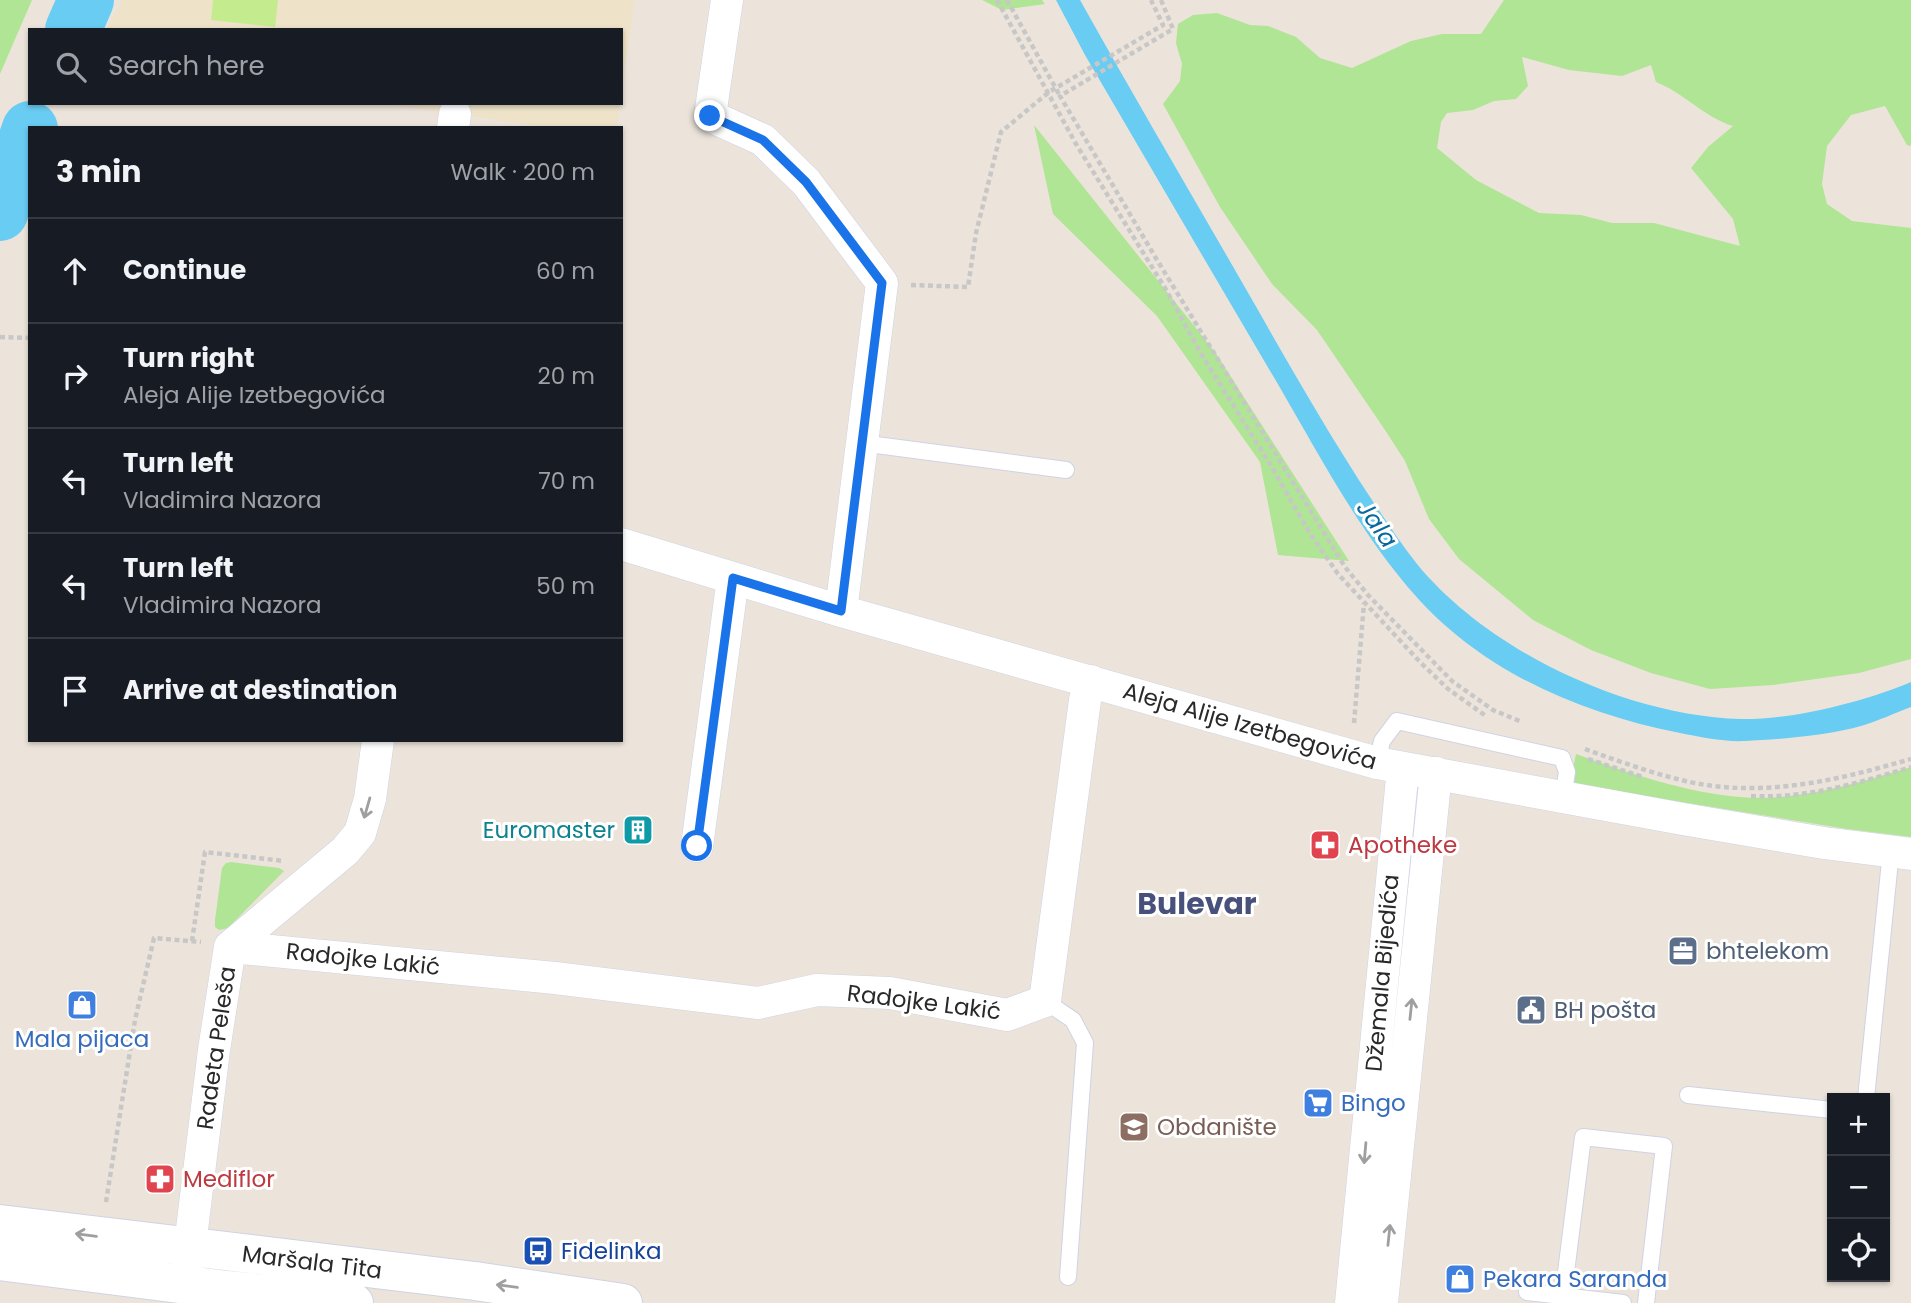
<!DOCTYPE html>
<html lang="en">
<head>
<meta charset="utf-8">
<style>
	:root { --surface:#171b24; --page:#20242c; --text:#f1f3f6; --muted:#9ea1a6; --line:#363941 }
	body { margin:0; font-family:Poppins,sans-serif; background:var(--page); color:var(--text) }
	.controls { position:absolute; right:21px; bottom:21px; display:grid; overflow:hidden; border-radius:0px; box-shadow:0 2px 5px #0004 }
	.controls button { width:63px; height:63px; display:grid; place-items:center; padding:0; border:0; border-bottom:2px solid var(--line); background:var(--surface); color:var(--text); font:35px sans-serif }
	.stop { position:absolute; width:21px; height:21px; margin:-16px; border:5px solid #1a73e8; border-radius:50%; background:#fff }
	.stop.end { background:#1a73e8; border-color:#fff; box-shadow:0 2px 7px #0008 }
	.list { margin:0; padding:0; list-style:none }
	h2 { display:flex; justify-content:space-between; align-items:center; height:91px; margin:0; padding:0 28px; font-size:30px }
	h2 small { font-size:23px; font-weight:400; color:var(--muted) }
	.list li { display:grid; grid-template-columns:46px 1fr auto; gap:21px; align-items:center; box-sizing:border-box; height:105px; padding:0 28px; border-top:2px solid var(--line) }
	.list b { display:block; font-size:26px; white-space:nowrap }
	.list p { margin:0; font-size:23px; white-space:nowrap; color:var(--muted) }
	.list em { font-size:23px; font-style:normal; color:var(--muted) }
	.icon { flex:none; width:38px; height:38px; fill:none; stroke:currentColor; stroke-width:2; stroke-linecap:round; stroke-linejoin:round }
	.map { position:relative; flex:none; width:1911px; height:1303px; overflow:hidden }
	.search { position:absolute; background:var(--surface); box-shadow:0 2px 5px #0004; left:28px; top:28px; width:595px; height:77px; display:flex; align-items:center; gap:18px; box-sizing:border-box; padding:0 24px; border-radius:0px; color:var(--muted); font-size:26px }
	.panel { position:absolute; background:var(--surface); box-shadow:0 2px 5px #0004; left:28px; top:126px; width:595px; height:616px; border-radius:0px }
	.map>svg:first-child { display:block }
	.education { fill:#eee2c9 }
	.green { fill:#afe594; fill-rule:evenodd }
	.pitch { fill:#c4ec8f }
	.water { fill:#69ccf2 }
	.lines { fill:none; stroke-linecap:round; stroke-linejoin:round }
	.river { stroke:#69ccf2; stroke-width:56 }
	.lane-casing { stroke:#cfd3e3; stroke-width:18 }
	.street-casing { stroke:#cfd3e3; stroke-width:33 }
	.secondary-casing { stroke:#cfd3e3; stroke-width:40 }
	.path { stroke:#c7c7c7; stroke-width:4.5; stroke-dasharray:5 3.5; stroke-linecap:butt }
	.lane { stroke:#fff; stroke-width:16 }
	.street { stroke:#fff; stroke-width:32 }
	.secondary { stroke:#fff; stroke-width:38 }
	.oneway { stroke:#9f9f9f }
	.route { stroke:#1a73e8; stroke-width:9 }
	.labels { text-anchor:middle; stroke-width:6; stroke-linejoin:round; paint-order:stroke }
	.street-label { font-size:23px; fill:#292929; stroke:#fff }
	.culture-label { font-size:23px; fill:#0d838f; stroke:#fff; text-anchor:end }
	.health-label { font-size:23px; fill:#be3a42; stroke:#fff; text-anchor:start }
	.service-label { font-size:23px; fill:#4e5e75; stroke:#fff; text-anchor:start }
	.shop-label { font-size:23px; fill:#366cbe; stroke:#fff; text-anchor:start }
	.education-label { font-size:23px; fill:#785e54; stroke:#fff; text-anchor:start }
	.transit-label { font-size:23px; fill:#164399; stroke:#fff; text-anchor:start }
	.water-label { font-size:24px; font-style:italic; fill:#09689d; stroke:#fff }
	.district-label { font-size:30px; font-weight:bold; fill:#48517b; stroke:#fff }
</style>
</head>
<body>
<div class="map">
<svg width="1911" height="1303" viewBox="0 0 1911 1303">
	<rect width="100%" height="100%" fill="#ece4da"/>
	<path class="education" d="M122,0H635L621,95V30H106Z
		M378,103H620L617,128H551Z"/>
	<path class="green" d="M0,0H32L0,74Z
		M982,0H1042L1045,4L1002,10Z
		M1504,0H1911V146L1907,145L1885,106L1851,115L1827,146L1822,184L1827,204L1852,221L1911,228V659L1859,673L1773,685L1710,689L1651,673L1591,650L1533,620L1459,559L1429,519L1405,461L1385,430L1317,330L1272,284L1220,207L1163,104L1180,81L1182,64L1176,43L1178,24L1193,15L1217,13L1250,25L1268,26L1296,37L1320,58L1352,68L1411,41L1442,34H1481ZM1522,57L1569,70L1622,76L1651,65L1656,82C1684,93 1704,117 1733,126L1708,147L1691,168L1733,219L1740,246L1654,223H1612L1581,215L1539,213L1476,180L1437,148L1441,122L1447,113L1473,110L1494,101L1516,99L1528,86Z
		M1034,125L1215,352L1349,561L1278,555L1260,462L1157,316L1053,214Z
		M1576,754C1638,776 1713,803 1780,797C1824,793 1868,780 1911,767V837L1847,829L1570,784Z
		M231,862L279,868L284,871L228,928L219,930L215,927V920L222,868L226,863Z"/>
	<path class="pitch" d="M213,0H278L275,27L211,20Z"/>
	<path class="water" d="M1056,0H1080C1137,102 1196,202 1254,303C1292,370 1330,436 1372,500C1387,522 1401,544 1417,564C1489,652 1628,716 1741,719C1792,720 1864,702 1911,682V707C1895,713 1878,721 1861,726C1831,735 1776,740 1745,741C1723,742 1701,737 1680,733C1597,717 1512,684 1447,627C1378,567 1325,465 1279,386C1214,276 1150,166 1085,55Z"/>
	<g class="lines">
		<path class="river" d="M73,30L86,0
			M0,213L30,129"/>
		<g class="lane-casing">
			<path id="lane" d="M861,443L1066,470
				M1377,763L1382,741L1397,721L1562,758L1567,772L1563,797
				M1045,1001L1073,1020L1085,1043L1068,1277
				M1688,1095L1832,1110
				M1866,1098L1891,851
				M1527,1292L1623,1303
				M1563,1296L1583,1137L1664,1146L1646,1303"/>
		</g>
		<g class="street-casing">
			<path id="street" d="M727,0L710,116L763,140L806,182L882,283L841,611
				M453,128L455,114
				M621,544L841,611L1377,763L1683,819L1824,843L1911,854
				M697,846L733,578
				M230,947L555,978L758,1003L817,990L890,993L1007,1015L1045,1001L1085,700L1091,681
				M187,1270L214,1050L230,947L345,851L360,833L370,799L378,740
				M1351,1303L1403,768
				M1382,1303L1436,773"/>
		</g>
		<g class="secondary-casing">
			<path id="secondary" d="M0,1224L475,1281L623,1303
				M0,1261L227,1290L354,1303"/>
		</g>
		<path class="path" d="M997,0L1076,144L1165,288L1200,352L1270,464L1309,532L1338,574L1420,662L1448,689L1486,716
			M1007,0L1060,96
			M1161,0L1173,29L1060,96L1157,260L1345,567L1368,595L1452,681L1493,710L1522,722
			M911,285L968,287L976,233L1001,132L1049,92L1163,25L1151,0
			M0,337L30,338
			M1354,723L1364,603
			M1585,749C1615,760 1646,771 1677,779C1756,800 1835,781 1911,759
			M1588,759L1643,777
			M1751,796C1805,799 1859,783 1911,767
			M192,941L205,852L284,861
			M106,1202L135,1020L154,938L201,942"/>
		<use href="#lane" class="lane"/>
		<use href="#street" class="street"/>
		<use href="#secondary" class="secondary"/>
	</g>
	<defs><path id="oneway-shaft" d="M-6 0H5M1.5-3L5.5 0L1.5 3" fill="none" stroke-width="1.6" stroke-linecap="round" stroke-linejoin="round" transform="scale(1.75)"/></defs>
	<g class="oneway">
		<use href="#oneway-shaft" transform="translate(367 808) rotate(106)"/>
		<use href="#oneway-shaft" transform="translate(1411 1009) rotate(-84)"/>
		<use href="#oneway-shaft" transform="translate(1365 1153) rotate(95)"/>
		<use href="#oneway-shaft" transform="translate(86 1235) rotate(-173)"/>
		<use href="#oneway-shaft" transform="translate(1389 1235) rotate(-84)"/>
		<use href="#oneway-shaft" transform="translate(507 1286) rotate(-172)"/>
	</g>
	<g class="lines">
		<path class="route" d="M697,846L733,578L841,611L882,283L806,182L763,140L710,116"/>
	</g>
	<defs>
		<g id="building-square" transform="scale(1.575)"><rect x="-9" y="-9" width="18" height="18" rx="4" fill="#0f9aa8" stroke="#fff"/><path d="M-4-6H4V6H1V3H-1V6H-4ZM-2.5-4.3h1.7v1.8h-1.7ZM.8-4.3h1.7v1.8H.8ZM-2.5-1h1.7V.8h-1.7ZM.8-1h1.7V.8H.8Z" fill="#fff"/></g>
		<g id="pharmacy-square" transform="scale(1.575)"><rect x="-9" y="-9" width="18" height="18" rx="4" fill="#e0444e" stroke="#fff"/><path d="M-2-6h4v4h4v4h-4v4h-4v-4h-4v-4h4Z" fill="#fff"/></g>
		<g id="office-square" transform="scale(1.575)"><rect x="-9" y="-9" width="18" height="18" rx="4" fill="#5c6f8a" stroke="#fff"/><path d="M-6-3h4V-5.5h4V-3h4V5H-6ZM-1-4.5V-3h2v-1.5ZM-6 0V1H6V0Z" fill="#fff"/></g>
		<g id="shop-square" transform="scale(1.575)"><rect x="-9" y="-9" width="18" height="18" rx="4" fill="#3f7fe0" stroke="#fff"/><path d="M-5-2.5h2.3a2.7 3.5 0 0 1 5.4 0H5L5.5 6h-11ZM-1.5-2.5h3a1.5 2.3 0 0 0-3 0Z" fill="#fff"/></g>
		<g id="civic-square" transform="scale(1.575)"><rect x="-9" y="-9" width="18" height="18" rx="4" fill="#5c6f8a" stroke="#fff"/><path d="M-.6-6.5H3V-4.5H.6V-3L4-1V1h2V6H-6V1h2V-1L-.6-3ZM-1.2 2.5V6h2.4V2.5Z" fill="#fff"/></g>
		<g id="supermarket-square" transform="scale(1.575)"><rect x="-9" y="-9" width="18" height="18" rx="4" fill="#3f7fe0" stroke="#fff"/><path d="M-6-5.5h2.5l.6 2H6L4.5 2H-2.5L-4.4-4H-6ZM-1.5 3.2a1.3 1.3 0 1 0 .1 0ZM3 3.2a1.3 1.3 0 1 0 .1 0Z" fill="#fff"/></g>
		<g id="school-square" transform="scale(1.575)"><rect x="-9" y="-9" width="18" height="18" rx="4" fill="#8d6e63" stroke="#fff"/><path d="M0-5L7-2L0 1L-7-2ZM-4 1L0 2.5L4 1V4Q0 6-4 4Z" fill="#fff"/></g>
		<g id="bus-square" transform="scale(1.575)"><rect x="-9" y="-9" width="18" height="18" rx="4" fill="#1a4fb4" stroke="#fff"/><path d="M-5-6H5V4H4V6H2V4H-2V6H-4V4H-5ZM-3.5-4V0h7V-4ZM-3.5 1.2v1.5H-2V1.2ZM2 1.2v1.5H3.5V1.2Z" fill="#fff"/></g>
	</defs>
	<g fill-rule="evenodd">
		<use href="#building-square" x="638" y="830"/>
		<use href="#pharmacy-square" x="1325" y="845"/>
		<use href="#office-square" x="1683" y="951"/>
		<use href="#shop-square" x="82" y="1005"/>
		<use href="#civic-square" x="1531" y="1010"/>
		<use href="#supermarket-square" x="1318" y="1103"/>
		<use href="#school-square" x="1134" y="1127"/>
		<use href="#pharmacy-square" x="160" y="1179"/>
		<use href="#bus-square" x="538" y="1251"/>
		<use href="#shop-square" x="1460" y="1279"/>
	</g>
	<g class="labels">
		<g class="street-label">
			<text transform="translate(1250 726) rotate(16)" y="8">Aleja Alije Izetbegovića</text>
			<text transform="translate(363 959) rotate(6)" y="8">Radojke Lakić</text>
			<text transform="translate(1382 973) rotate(-85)" y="8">Džemala Bijedića</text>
			<text transform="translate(924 1002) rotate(7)" y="8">Radojke Lakić</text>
			<text transform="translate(216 1048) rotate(-82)" y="8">Radeta Peleša</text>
			<text transform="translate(312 1262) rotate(7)" y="8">Maršala Tita</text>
		</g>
		<g class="culture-label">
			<text x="615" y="838">Euromaster</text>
		</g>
		<g class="health-label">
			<text x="1348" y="853">Apotheke</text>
			<text x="183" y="1187">Mediflor</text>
		</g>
		<g class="service-label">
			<text x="1706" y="959">bhtelekom</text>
			<text x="1554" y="1018">BH pošta</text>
		</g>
		<g class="shop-label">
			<text x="82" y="1047" text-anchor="middle">Mala pijaca</text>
			<text x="1341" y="1111">Bingo</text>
			<text x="1483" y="1287">Pekara Saranda</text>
		</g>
		<g class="education-label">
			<text x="1157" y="1135">Obdanište</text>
		</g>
		<g class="transit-label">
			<text x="561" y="1259">Fidelinka</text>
		</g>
		<g class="water-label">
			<text transform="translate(1377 524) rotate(55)" y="8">Jala</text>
		</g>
		<g class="district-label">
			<text x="1197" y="914">Bulevar</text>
		</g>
	</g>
</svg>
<div class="controls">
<button>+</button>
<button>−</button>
<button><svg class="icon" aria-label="locate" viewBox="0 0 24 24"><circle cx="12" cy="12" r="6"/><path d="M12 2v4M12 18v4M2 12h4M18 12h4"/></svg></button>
</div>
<div class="stop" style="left:697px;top:846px"></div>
<div class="stop end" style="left:710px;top:116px"></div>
<div class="search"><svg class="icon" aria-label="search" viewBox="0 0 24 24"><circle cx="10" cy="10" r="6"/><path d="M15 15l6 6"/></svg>Search here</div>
<section class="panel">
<h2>3 min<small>Walk · 200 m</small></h2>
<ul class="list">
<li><svg class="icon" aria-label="ahead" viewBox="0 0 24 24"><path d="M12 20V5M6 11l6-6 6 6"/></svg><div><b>Continue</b></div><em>60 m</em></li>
<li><svg class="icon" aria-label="right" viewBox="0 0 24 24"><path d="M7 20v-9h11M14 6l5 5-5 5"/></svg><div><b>Turn right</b><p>Aleja Alije Izetbegovića</p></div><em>20 m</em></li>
<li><svg class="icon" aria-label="left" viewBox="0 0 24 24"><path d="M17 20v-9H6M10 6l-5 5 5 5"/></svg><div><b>Turn left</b><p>Vladimira Nazora</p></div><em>70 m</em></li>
<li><svg class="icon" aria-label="left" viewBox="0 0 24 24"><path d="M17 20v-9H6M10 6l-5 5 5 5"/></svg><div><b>Turn left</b><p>Vladimira Nazora</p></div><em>50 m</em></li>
<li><svg class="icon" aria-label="arrive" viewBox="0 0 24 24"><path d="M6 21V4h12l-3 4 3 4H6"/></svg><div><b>Arrive at destination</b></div></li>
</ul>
</section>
</div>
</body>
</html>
